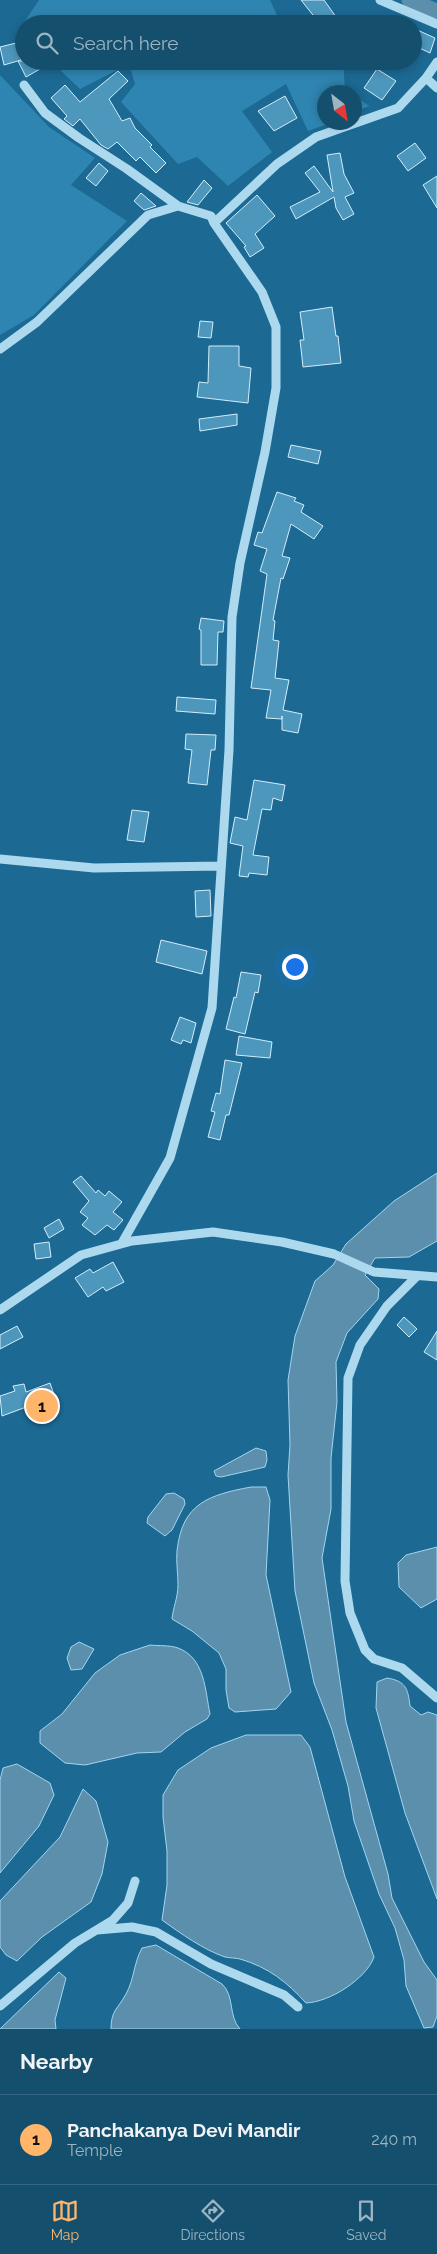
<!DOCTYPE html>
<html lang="en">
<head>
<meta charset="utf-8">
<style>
	:root { --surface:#154f6e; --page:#1e5673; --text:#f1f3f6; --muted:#9db5c2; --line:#346681; --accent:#ffb56a }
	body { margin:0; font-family:Raleway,sans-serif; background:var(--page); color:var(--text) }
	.compass { position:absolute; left:317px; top:85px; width:45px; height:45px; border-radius:50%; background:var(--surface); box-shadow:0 2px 8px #0003; rotate:149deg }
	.you { position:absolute; left:294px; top:966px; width:18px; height:18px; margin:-12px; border:4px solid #fff; border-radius:50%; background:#1a73e8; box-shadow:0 0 0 8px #1a73e833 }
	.badge { display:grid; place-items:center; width:32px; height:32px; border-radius:50%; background:var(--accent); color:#111; font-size:16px; font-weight:700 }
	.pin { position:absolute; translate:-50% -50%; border:2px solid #fff; box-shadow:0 1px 5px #0006 }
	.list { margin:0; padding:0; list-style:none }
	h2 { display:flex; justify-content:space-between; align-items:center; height:65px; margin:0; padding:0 20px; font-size:21px }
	h2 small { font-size:16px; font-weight:400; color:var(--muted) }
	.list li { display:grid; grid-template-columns:32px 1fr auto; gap:15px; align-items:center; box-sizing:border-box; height:90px; padding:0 20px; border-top:1px solid var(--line) }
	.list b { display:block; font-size:19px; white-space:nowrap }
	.list p { margin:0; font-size:16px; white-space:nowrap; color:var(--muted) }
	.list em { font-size:16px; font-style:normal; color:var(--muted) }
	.icon { flex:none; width:28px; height:28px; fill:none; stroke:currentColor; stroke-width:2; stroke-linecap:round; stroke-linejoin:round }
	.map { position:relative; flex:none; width:437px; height:2029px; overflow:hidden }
	.search { position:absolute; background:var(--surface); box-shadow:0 2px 8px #0003; left:15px; right:15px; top:15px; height:55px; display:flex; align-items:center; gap:12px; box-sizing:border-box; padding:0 18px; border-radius:28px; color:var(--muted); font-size:19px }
	.sheet { height:155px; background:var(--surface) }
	nav { display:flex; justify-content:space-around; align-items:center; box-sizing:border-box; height:70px; border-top:1px solid var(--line); background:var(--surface); font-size:14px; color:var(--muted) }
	nav a { display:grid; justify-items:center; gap:2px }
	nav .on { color:var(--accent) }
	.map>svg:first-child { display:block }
	.green { fill:#2f85b1 }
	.water { fill:#5c8fac; stroke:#a0d6f1 }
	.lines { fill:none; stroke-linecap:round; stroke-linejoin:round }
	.canal { stroke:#5c8fac; stroke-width:15 }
	.building { fill:#4d97bd; stroke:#d3edfa }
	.minor { stroke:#add9ef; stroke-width:9 }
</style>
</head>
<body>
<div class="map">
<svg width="437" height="2029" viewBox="0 0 437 2029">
	<rect width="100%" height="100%" fill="#1c6993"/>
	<path class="green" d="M39,0H270L281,24H24V42L16,34Z
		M70,61H295L298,68L307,61H343L345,88L350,92H324V122L330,123L308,131L286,84L242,111L272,152L228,186L197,157L178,164L121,102L135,84L129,64L80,89L61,71Z
		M0,75L49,127L95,158L71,185L127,221L34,315L0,335Z
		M354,96H355L369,106L355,112Z"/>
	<path class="water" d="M437,1173V1241L409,1257L375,1258L365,1275L379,1289L378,1299L347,1333L336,1362L337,1402L331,1458V1509L322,1558L346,1722L388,1874L392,1898L424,1962L437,1980V2016L433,2027L424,2028L406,1986L404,1960L395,1928L379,1894L354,1821L348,1786L332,1730L314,1683L295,1591L288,1475L290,1445L288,1380L295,1336L315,1281L333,1265L346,1244L394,1201Z
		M256,1448L266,1451L267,1460L265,1467L221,1477L216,1476L214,1471Z
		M251,1487H266L270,1500L266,1575L291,1692L276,1709L235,1712L229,1708L226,1690V1669L219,1653L192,1631L172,1619C173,1608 178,1597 178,1585C178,1574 176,1562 177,1551C182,1503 209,1495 251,1487Z
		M174,1493L184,1499L185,1504L172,1530L165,1536L147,1523L148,1517L166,1494Z
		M437,1547V1599L421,1608L399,1587L398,1563L406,1555Z
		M79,1642L94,1649L82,1669L71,1670L67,1658L71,1647Z
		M150,1645C158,1646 170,1645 178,1648C205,1658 205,1690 210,1714L207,1719L185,1732L161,1752L137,1753L85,1765L65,1763L40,1743V1731L62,1714L95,1673L120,1655Z
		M387,1678C406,1681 408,1689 410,1706L421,1715L428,1712L437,1715V1899L405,1813L376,1708L377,1682Z
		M246,1735H301L310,1747L345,1877L374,1957C366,1979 330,2002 306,2003C287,1982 268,1967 240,1959C236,1958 230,1958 225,1957C204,1950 180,1933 162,1920L167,1885V1851L163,1817V1795L178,1770L211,1748Z
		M17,1764L50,1783L54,1795L39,1826L0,1873V1780L3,1768Z
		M83,1789L96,1801L108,1842L102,1874L91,1902L42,1937L17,1961L6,1955L0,1947V1901L60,1837Z
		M156,1945L222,1984C235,1996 228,2016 240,2029H111C111,2010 118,2009 126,1994C134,1980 134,1962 142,1948Z
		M59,1972L66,1978L55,2020L56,2029H0Z"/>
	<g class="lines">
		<path class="canal" d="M409,0L437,11"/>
	</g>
	<path class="building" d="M301,0H324L341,24H320Z
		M413,28L435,38L430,53L413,45Z
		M16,43L21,60L4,65L0,47Z
		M18,61H54L26,77Z
		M377,69L396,81L382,100L364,88Z
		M118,71L128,81L109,99L122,121L130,118L135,128L152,145L150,147L166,163L156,173L140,157L136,161L117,142L108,149L101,145L80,119L73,126L64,119L67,116L51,98L65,85L80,102Z
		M285,96L297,118L274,131L258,111Z
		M415,143L426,158L408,171L397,156Z
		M340,153L344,174L354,193L345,197L354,214L343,220L336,208L334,197L296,219L290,207L320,192L305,173L314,166L333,192L327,155Z
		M99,163L108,171L96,186L86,178Z
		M437,176V208L423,185Z
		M204,180L212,188L198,205L187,202Z
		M141,193L156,206L144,210L134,201Z
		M257,195L275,216L255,234L264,248L250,257L244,247L246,246L226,223Z
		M332,307L336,336H338L341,363L303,367L300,340H304L300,312Z
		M200,321L213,322L211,338L198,337Z
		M209,346H239V366L251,368L248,403L197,397L199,382L208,383Z
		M237,414V425L200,431L199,419Z
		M291,445L321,451L318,464L288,457Z
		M277,492L296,498L294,501L304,505L301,512L323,526L314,539L291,524L282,556L290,558L283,579L281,578L273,620L275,621L273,640L279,641L275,678L289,680L283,710L302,714L298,733L282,730V716V719L266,718L271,690L251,688L267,574L260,571L267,549L254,545L258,532L262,533Z
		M201,618L224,621L223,632H218L217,665H201V630L199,629Z
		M177,697L216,700L215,714L176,711Z
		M186,734L216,735L215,750H211L207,785L188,783L192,750L185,749Z
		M254,780L285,785L282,801L273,798L271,810L262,809L253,855L269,857L267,875L249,873L248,877L239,876L243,846L230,843L235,817L247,820Z
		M132,810L149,812L144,842L127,840Z
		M210,890L211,916L196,917L195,891Z
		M161,940L207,951L202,974L156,962Z
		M241,972L261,975L258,993L255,992L245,1034L226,1029L234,997L236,998Z
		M180,1017L196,1023L191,1043L183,1040L181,1044L171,1040Z
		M239,1036L272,1042L270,1058L236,1055Z
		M225,1060L242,1063L229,1115H226L220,1140L208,1137L215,1112L211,1111L216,1093L220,1094Z
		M81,1176L96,1193L98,1190L105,1196L109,1191L122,1202L113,1212L123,1220L114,1230L107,1225L95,1235L82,1225L88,1218L80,1212L89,1201L73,1182Z
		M59,1219L64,1229L49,1238L44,1228Z
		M49,1242L51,1257L36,1259L34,1244Z
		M113,1262L124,1282L106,1291L103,1287L88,1297L75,1278L90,1269L93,1273Z
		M404,1317L417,1329L409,1337L397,1325Z
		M17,1326L23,1337L0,1349V1335Z
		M437,1331V1360L424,1352Z
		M50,1383L57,1403L39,1409L37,1403L2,1416L0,1396L15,1391L13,1386L24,1384L26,1392Z"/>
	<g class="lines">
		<path class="minor" d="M380,0L437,24
			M426,78L437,88
			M24,85L45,113L79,138L127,169L178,206L211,216L214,223
			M0,349L37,322L148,215L178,206
			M0,859L94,868L221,866
			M122,1243L170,1158L212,1008L229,750L232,617L240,563L265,452L276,388V327L262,292L214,223L277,164L316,137L398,108L426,78L437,62
			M416,1277L387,1306L360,1345L348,1378L345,1581L350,1613L365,1650L374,1659L402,1668L437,1698
			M0,1310L81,1255L132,1241L213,1232L282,1242L334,1254L374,1272L437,1277
			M97,1930L132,1927L156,1932L211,1964L284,1995L298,2007
			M0,2006L75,1943L113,1920L128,1903L135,1881"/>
	</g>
</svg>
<svg class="compass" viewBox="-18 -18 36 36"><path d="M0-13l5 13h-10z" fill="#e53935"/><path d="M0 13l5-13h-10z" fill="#9db5c2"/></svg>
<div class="you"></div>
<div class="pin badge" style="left:42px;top:1406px">1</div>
<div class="search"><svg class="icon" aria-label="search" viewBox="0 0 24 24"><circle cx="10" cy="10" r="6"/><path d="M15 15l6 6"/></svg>Search here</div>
</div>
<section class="sheet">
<h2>Nearby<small></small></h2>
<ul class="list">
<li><span class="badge">1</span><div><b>Panchakanya Devi Mandir</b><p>Temple</p></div><em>240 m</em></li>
</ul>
</section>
<nav>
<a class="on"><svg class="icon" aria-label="map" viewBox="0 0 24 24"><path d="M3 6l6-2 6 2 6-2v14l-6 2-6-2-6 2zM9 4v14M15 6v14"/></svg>Map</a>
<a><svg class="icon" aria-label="directions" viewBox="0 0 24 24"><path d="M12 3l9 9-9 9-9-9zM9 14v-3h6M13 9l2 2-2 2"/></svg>Directions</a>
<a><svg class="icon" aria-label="saved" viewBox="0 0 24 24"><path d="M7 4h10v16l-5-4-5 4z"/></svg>Saved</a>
</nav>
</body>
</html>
